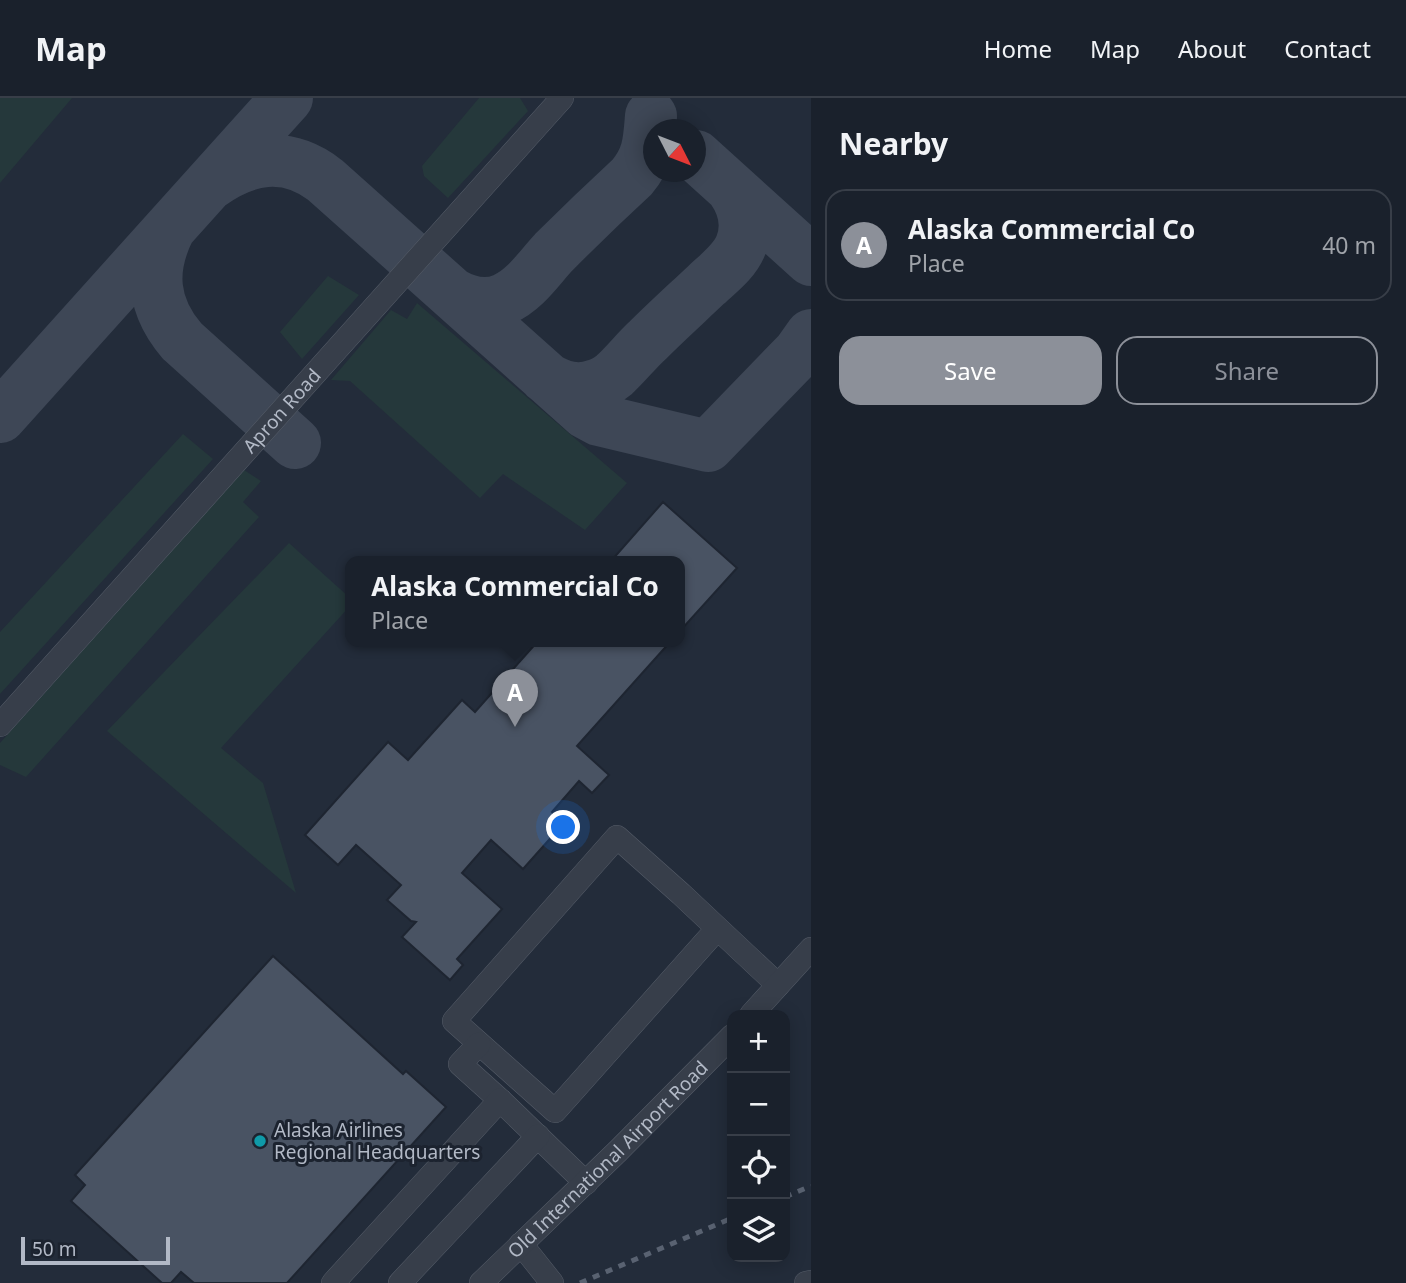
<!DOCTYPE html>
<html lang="en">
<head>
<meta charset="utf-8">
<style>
	:root { --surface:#1a212c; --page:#272e38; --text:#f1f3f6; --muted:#9fa3a9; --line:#383e48; --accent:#8c9099 }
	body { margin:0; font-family:"Noto Sans",sans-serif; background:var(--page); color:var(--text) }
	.controls { position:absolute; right:21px; bottom:21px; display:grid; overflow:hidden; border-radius:14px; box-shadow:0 4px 18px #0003 }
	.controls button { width:63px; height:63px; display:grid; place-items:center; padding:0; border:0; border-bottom:2px solid var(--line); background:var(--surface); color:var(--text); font:35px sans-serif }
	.compass { position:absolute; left:643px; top:21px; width:63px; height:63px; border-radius:50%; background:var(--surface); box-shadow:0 4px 18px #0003; rotate:132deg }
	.scale { position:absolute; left:21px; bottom:18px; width:149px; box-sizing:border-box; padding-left:7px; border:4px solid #b2b9c6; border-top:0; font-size:19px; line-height:24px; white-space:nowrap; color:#b2b9c6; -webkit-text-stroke:5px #1c232f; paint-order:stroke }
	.you { position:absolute; left:564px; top:730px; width:24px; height:24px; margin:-18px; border:5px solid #fff; border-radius:50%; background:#1a73e8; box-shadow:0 0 0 10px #1a73e833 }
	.badge { display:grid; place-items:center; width:46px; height:46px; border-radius:50%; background:var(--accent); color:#fff; font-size:23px; font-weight:700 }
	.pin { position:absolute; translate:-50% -58px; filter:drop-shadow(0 2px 4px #0008) }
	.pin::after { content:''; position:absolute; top:37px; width:24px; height:21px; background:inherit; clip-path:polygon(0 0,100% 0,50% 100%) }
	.popup { position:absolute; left:345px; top:458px; width:340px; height:91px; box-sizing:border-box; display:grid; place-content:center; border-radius:14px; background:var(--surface); filter:drop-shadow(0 2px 5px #0005); font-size:23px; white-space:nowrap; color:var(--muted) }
	.popup b { font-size:26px; color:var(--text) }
	.popup::after { content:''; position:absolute; left:50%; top:100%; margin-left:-14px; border:14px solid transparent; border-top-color:var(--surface) }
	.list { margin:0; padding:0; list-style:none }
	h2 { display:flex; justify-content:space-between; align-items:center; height:91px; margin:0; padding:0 28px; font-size:30px }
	h2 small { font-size:23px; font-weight:400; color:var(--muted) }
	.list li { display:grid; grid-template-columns:46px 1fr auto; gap:21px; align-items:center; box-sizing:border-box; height:112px; margin:0 14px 14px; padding:0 14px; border:2px solid var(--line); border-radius:21px }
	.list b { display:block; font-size:26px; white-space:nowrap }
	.list p { margin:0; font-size:23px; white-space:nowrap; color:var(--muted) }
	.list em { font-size:23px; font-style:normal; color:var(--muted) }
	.actions { display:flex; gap:14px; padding:21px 28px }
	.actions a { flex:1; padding:16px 0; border:2px solid var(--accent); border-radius:21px; text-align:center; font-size:24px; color:var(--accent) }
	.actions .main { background:var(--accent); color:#fff }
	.icon { flex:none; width:38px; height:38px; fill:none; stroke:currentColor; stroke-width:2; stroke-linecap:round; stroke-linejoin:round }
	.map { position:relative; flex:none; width:811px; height:1185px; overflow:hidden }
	header { display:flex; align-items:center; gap:42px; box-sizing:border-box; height:98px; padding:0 35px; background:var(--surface); border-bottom:2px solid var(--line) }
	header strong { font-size:33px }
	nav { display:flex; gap:38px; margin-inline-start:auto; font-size:24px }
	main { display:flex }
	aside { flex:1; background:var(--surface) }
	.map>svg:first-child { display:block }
	.green { fill:#25383b }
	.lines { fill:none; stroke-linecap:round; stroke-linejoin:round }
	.taxiway { stroke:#3e4756; stroke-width:52 }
	.building { fill:#495363; stroke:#1e2531; stroke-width:2 }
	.minor-casing { stroke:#555c68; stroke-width:24 }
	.minor { stroke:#373e4a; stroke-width:23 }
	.rail { stroke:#596271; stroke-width:5; stroke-dasharray:7 7; stroke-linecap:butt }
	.culture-dot { fill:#0f9aa8; stroke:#1c232f; stroke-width:2.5 }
	.labels { text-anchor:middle; stroke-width:6; stroke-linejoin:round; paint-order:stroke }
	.street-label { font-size:19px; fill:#b2b9c6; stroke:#1c232f }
	.poi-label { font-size:19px; fill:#b2b9c6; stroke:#1c232f; text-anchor:start }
</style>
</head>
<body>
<header>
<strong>Map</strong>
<nav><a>Home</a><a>Map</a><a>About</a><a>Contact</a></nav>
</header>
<main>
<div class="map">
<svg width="811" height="1185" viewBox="0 0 811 1185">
	<rect width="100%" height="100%" fill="#232c3a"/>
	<path class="green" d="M0,0H72L0,85Z
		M479,0H520L528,13L448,100L424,78L422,68Z
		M328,178L359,197L302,261L280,234Z
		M417,205L627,385L585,432L503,376L480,400L350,283L331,282L391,212L407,221Z
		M183,336L213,361L0,596V534Z
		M244,372L261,383L243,404L259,419L26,679L0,667V645Z
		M289,445L350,500V508L221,650L263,685L296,795L107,633Z"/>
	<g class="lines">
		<path class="taxiway" d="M696,58L811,162
			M209,87C246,60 286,52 325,82L586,315L599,322L708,348L799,254L811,237
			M170,130C149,171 152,208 182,243L295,345
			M453,196C469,205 486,209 504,201C525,192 539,170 554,154C580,128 606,103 632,79C649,59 649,42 651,18
			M545,279C561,289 577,294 596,287C603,285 609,281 614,277C626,266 636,253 648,242C667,223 687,205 706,187C719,175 735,163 741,147C749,127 744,108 732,91
			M0,319L287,0"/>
	</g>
	<path class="building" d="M663,404L737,470L680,533V463H611Z
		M538,543H671L577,648L609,677L592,695L579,683L552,714L564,725L523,771L491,742L462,775L502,811L457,861L463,867L450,882L402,839L416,824L411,823L387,802L401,787L356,747L338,767L305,737L388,644L408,662L462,602L475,614Z
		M273,858L403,976L406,973L446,1009L287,1185H194L181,1174L171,1185H162L71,1103L85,1087L75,1077Z"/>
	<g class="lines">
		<g class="minor-casing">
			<g id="minor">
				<path id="s1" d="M0,627L562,0"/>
				<path d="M717,831L555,1013L454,923L617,739L681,796L778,887"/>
				<path d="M751,917L811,851"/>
				<path d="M479,946L460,966L500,1002"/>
				<path d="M521,1146L552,1185"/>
				<path d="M333,1185L500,1002L586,1085"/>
				<path d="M400,1185L538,1038"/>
				<path id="s2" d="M481,1185L618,1053L732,938"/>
				<path d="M806,1185L811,1184"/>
			</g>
		</g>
		<use href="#minor" class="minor"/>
		<path class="rail" d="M785,1099L811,1088
			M580,1185L732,1120"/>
	</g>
	<circle class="culture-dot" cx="260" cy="1043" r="7"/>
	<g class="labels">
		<g class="street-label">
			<text dy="7" stroke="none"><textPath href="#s1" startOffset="422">Apron Road</textPath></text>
			<text dy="7" stroke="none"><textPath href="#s2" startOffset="177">Old International Airport Road</textPath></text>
		</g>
		<g class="poi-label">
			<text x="274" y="1039">Alaska Airlines<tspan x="274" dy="22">Regional Headquarters</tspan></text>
		</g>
	</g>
</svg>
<div class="controls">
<button>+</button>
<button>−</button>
<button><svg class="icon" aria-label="locate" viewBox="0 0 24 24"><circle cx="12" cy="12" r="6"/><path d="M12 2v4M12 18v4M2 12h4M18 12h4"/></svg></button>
<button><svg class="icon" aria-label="layers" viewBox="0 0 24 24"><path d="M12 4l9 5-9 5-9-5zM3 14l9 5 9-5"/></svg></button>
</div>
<svg class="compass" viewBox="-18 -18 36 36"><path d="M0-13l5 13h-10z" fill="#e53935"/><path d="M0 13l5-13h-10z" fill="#9fa3a9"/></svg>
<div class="scale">50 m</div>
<div class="you"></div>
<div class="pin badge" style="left:515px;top:629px">A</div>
<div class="popup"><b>Alaska Commercial Co</b>Place</div>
</div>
<aside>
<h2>Nearby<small></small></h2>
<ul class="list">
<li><span class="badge">A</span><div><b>Alaska Commercial Co</b><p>Place</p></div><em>40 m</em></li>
</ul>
<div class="actions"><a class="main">Save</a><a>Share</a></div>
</aside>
</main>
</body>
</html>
